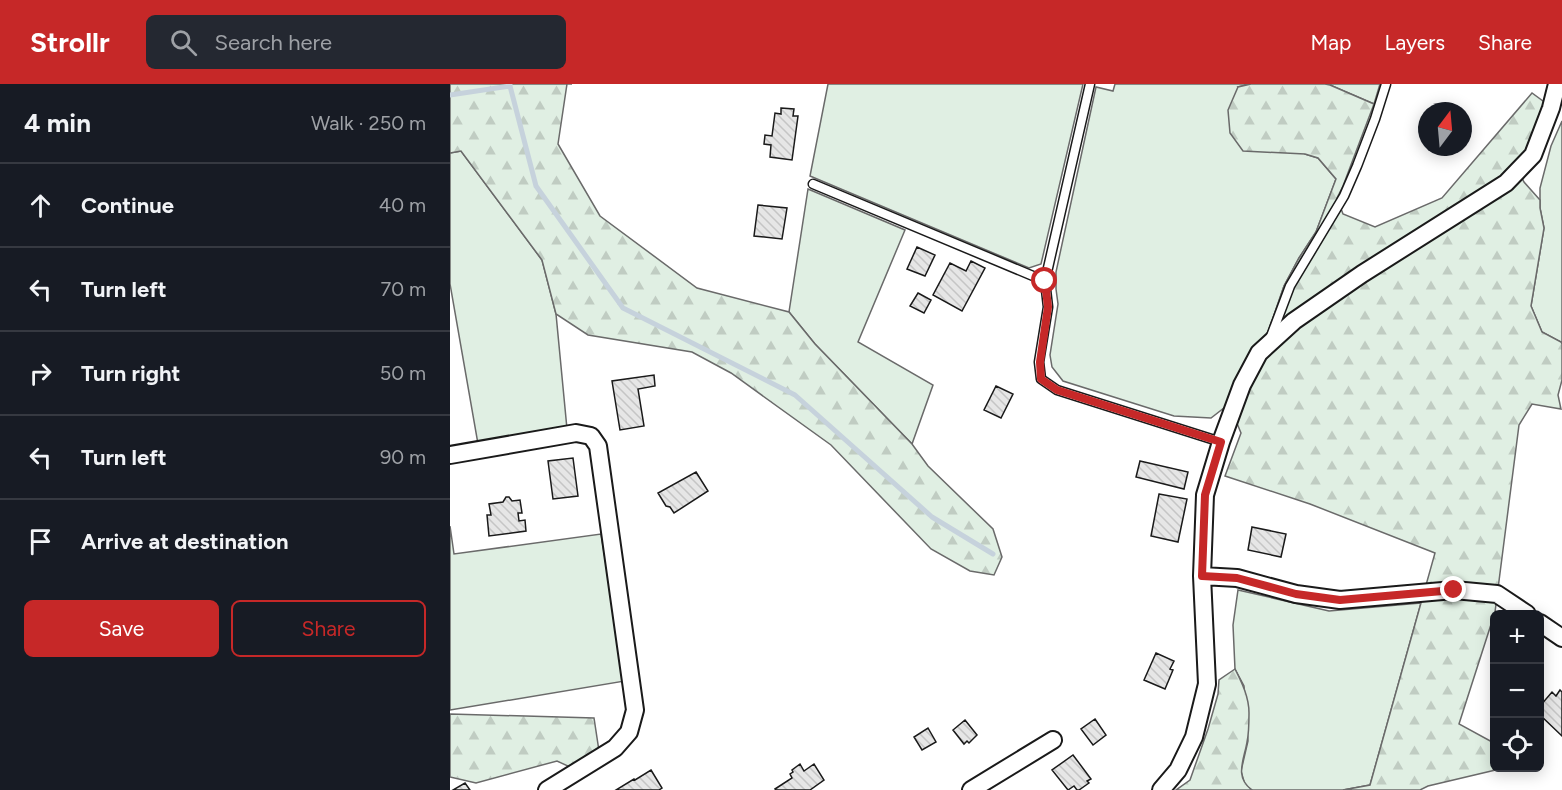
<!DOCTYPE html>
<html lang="en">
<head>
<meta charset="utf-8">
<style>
	:root { --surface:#171b24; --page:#242831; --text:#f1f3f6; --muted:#9ea1a6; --line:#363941; --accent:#c62828 }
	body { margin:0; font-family:Figtree,sans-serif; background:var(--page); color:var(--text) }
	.controls { position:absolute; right:18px; bottom:18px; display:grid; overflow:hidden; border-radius:9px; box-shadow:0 3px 15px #0003 }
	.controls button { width:54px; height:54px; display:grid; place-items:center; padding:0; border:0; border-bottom:2px solid var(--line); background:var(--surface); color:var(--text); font:30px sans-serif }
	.compass { position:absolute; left:968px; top:18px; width:54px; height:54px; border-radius:50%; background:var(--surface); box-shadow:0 3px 15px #0003; rotate:16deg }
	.stop { position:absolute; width:18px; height:18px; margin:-14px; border:4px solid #c62828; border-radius:50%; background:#fff }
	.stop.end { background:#c62828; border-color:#fff; box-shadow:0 2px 6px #0008 }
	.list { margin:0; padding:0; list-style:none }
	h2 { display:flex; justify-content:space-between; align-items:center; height:78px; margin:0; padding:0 24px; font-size:26px }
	h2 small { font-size:20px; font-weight:400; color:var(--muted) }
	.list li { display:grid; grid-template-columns:39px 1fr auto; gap:18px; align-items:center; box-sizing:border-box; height:84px; padding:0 24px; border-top:2px solid var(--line) }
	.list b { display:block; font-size:22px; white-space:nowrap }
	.list em { font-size:20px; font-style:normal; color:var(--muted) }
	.actions { display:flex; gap:12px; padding:18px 24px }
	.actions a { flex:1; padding:14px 0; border:2px solid var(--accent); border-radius:9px; text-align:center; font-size:21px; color:var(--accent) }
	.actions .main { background:var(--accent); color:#fff }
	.icon { flex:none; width:33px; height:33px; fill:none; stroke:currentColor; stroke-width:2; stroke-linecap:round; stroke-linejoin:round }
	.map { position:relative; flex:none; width:1112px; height:706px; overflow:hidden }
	header { display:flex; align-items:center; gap:36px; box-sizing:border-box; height:84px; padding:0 30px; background:var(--accent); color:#fff }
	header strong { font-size:28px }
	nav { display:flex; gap:33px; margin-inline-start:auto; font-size:21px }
	.search { width:420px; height:54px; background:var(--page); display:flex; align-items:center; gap:15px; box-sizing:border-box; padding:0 21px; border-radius:9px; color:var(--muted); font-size:22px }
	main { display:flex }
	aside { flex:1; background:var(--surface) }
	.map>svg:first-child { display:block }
	.green { fill:#e0efe3; stroke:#6a6a6a; stroke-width:1.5 }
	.forest { fill:url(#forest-firs); stroke:#6a6a6a; stroke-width:1.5 }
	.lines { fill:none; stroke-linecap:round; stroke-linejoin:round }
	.stream { stroke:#c6d2dc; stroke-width:5 }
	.building { fill:url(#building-back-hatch); stroke:#1a1a1a; stroke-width:1.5 }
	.lane-casing { stroke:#1a1a1a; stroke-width:11 }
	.street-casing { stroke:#1a1a1a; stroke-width:20 }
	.lane { stroke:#fff; stroke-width:8 }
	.street { stroke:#fff; stroke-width:16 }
	.route { stroke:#c62828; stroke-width:8 }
</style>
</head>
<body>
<header>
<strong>Strollr</strong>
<div class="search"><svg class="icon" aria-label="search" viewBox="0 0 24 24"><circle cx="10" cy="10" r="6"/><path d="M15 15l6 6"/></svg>Search here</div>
<nav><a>Map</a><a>Layers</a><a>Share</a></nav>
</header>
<main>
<aside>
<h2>4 min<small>Walk · 250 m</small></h2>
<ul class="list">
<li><svg class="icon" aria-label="ahead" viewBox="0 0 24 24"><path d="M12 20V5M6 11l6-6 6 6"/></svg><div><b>Continue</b></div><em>40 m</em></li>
<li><svg class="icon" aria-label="left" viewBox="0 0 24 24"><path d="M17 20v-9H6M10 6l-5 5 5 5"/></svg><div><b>Turn left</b></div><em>70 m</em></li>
<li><svg class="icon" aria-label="right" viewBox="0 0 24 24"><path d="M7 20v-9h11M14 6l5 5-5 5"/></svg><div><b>Turn right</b></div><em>50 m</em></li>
<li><svg class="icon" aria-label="left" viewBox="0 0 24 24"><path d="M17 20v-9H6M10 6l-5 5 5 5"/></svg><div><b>Turn left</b></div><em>90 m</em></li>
<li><svg class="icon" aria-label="arrive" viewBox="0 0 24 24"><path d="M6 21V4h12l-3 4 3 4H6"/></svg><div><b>Arrive at destination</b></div></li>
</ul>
<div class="actions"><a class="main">Save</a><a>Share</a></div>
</aside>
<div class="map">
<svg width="1112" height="706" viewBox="0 0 1112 706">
	<defs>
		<pattern id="forest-firs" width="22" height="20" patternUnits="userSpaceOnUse" patternTransform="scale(1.5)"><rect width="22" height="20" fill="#e0efe3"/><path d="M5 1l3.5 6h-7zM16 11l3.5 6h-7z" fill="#c0ccc2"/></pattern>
		<pattern id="building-back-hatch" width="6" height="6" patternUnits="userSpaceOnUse" patternTransform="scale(1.5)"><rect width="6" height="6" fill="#e6e6e6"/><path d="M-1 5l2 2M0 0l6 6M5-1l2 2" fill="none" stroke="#c5c5c5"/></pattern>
	</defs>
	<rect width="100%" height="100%" fill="#fff"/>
	<path class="green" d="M378,0H633L591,180L579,184L360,92Z
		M665,0H801L788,3L855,70L868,74L886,95L866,148L849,174L834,202L816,254L779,320L761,334L724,332L613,297L602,283L600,271L608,220L606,205V188L646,3L663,7Z
		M875,0H930L924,20L880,1Z
		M1112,37V260L1111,258L1092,248L1081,222L1094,144L1090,124V104L1101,62Z
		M11,67L92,176L106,230L117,345L28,360L0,200V69Z
		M358,105L455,146L408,258L483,301L462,360L365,260L339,228Z
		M0,442L4,470L151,450L175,597L0,626Z
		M788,506L879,527L971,519L920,701L893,706H802L795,701L791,687L798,657L794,602L785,585L783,541Z"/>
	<path class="forest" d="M0,0H122H117L108,60L150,132L247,204L339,228L365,260L462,360L478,382L543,445L552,473L544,491L520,487L481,465L381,361L281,289L242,268L138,251L106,230L92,176L11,67L0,69Z
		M801,0H875L880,1L924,20L893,102L887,114L893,130L925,143L992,114L1082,9L1097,20L1083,59L1067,84L1074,98L1090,116V124L1094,144L1081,222L1092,248L1111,258L1112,260V296L1108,311L1111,325L1082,320L1069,341L1045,528L1009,640L1044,659V684H1054L978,702L970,706H893L920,701L985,469L860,420L775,392L791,349L779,320L816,254L834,202L849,174L866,148L886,95L868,74L855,70L793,67L780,49L778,26L788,3Z
		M785,585C792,599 799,613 799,629C799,639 799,649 797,658C794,676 784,693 802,706H726L740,696L758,645L768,610L769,596Z
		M0,630L144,634L149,667L122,684L107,677L26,699L0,693Z"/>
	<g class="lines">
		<path class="stream" d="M60,2L86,102L173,224L345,311L482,433L543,470
			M0,11L60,2V0"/>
	</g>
	<path class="building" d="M331,24L344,25L343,32H348L342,76L320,73L321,61L314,60L315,51L322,52L325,29L331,30Z
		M308,121L337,124L332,155L304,152Z
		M467,163L485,171L475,192L457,185Z
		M521,177L535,184L512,227L483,211L500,179L516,187Z
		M468,209L481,216L474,229L460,222Z
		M204,291L205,302L188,305L194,342L170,346L162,297Z
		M546,302L563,310L551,334L534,326Z
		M123,374L128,412L103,415L98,377Z
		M690,377L738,388L734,405L686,393Z
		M246,388L258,407L224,429L220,423L216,422L208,409Z
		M709,410L737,415L728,458L701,452Z
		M56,413H59L62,417L70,416L72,429H68L69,437L75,436L76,447L39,452L37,431H41L39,420L53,418Z
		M802,443L836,450L831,473L798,466Z
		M706,569L724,577L720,585L723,586L715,605L694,596Z
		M1110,606L1112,608V652L1090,631V622L1102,608L1106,612Z
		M645,635L656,651L643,661L631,645Z
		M515,636L527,651L519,659L517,657L514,660L503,646Z
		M478,644L486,658L472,666L464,653Z
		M623,671L641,695L637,697L639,699L629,706H627L624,702L618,706L602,686Z
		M350,680L354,687L364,680L374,696L360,706H326L325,705L342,694L340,690L343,688L342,686Z
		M201,686L212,704L209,706H166L184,695L185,696Z
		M15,699L20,706H3Z"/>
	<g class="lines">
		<g class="lane-casing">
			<path id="lane" d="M363,100L595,197L598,223L589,278L591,295L607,306L771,358
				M595,197L640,0
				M820,255L840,202L894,112L907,82L925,35L936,0"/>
		</g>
		<g class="street-casing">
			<path id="street" d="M0,371L126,349L141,352L148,362L185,626L179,648L165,664L97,706
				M752,492L755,411L771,358L792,301L809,269L844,237L912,190L1056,99L1083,71L1101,24L1107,0
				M1090,539L1112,554
				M521,706L603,656
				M711,706L728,686L744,653L757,600L752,492L787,494L846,510L890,516L1004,506L1047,510L1077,530"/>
		</g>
		<use href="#lane" class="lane"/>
		<use href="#street" class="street"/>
	</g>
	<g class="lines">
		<path class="route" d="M595,197L598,223L590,278L591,295L607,306L771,358L755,411L752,492L787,494L846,510L890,516L1004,506"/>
	</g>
</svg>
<div class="controls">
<button>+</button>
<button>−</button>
<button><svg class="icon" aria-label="locate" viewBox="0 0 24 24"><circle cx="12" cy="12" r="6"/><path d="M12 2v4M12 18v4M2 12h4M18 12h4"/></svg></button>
</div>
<svg class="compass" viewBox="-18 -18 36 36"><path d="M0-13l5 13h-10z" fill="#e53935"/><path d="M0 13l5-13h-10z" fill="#9ea1a6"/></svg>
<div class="stop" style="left:595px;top:197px"></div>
<div class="stop end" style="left:1004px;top:506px"></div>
</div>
</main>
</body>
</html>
